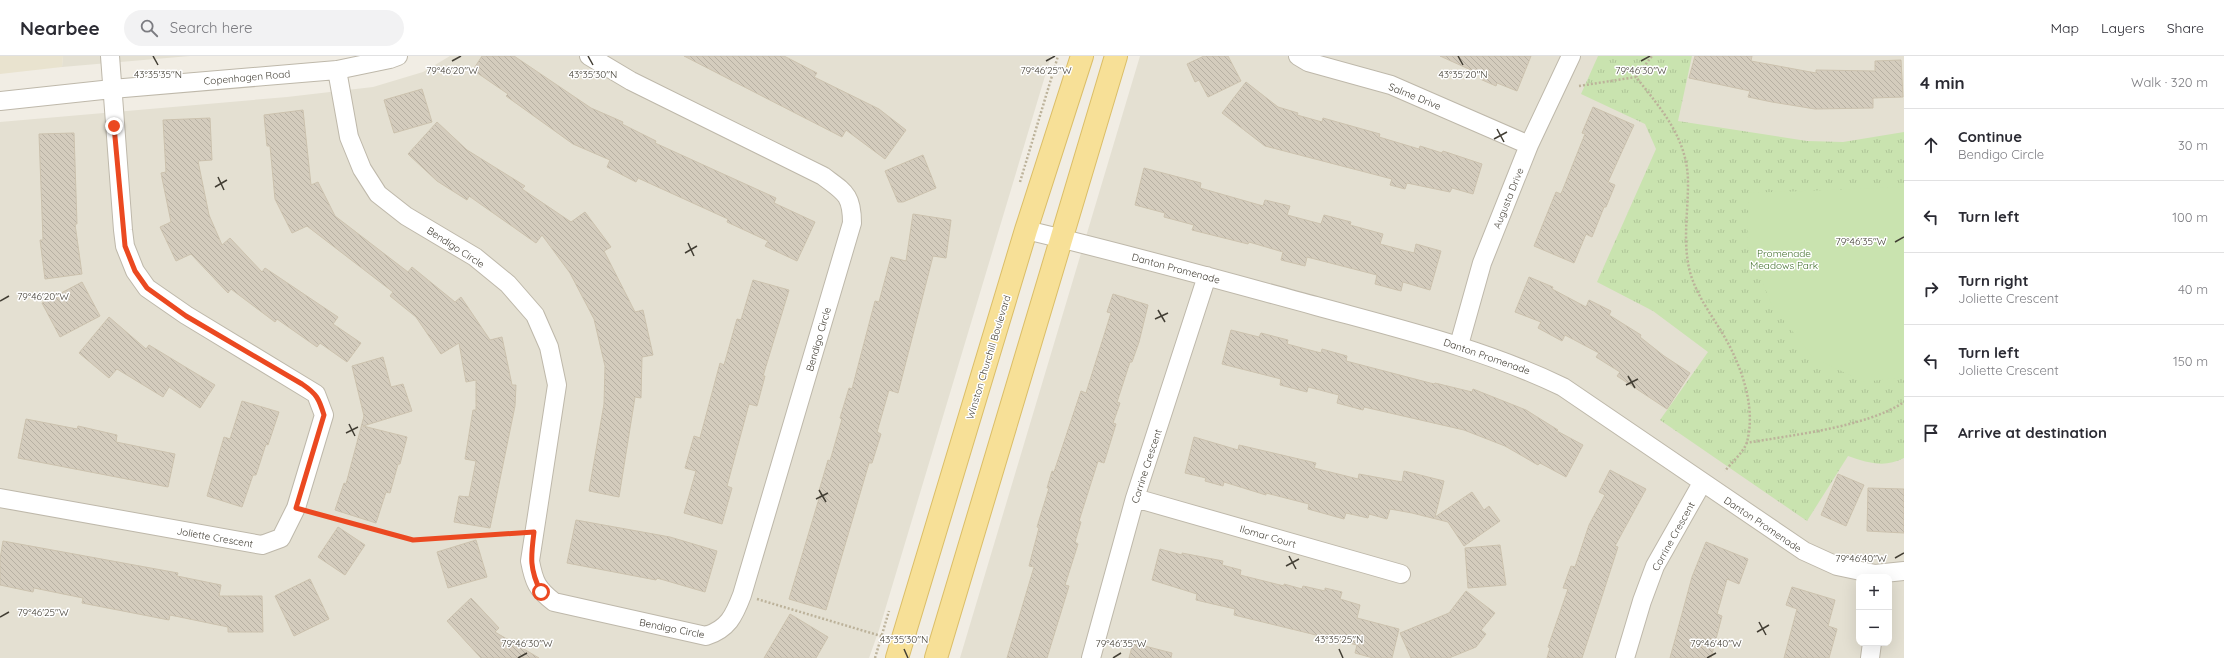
<!DOCTYPE html>
<html lang="en">
<head>
<meta charset="utf-8">
<style>
	:root { --surface:#fff; --page:#f2f2f3; --text:#2b2b33; --muted:#7c7c81; --line:#e1e1e2 }
	body { margin:0; font-family:Quicksand,sans-serif; background:var(--page); color:var(--text) }
	.controls { position:absolute; right:12px; bottom:12px; display:grid; overflow:hidden; border-radius:8px; box-shadow:0 4px 16px #0002 }
	.controls button { width:36px; height:36px; display:grid; place-items:center; padding:0; border:0; border-bottom:1px solid var(--line); background:var(--surface); color:var(--text); font:20px sans-serif }
	.stop { position:absolute; width:12px; height:12px; margin:-9px; border:3px solid #eb4921; border-radius:50%; background:#fff }
	.stop.end { background:#eb4921; border-color:#fff; box-shadow:0 1px 4px #0008 }
	.list { margin:0; padding:0; list-style:none }
	h2 { display:flex; justify-content:space-between; align-items:center; height:52px; margin:0; padding:0 16px; font-size:17px }
	h2 small { font-size:13px; font-weight:400; color:var(--muted) }
	.list li { display:grid; grid-template-columns:26px 1fr auto; gap:12px; align-items:center; box-sizing:border-box; height:72px; padding:0 16px; border-top:1px solid var(--line) }
	.list b { display:block; font-size:15px; white-space:nowrap }
	.list p { margin:0; font-size:13px; white-space:nowrap; color:var(--muted) }
	.list em { font-size:13px; font-style:normal; color:var(--muted) }
	.icon { flex:none; width:22px; height:22px; fill:none; stroke:currentColor; stroke-width:2; stroke-linecap:round; stroke-linejoin:round }
	.map { position:relative; flex:none; width:1904px; height:602px; overflow:hidden }
	header { display:flex; align-items:center; gap:24px; box-sizing:border-box; height:56px; padding:0 20px; background:var(--surface); border-bottom:1px solid var(--line) }
	header strong { font-size:19px }
	nav { display:flex; gap:22px; margin-inline-start:auto; font-size:14px }
	.search { width:280px; height:36px; background:var(--page); display:flex; align-items:center; gap:10px; box-sizing:border-box; padding:0 14px; border-radius:22px; color:var(--muted); font-size:15px }
	main { display:flex }
	aside { flex:1; background:var(--surface) }
	.map>svg:first-child { display:block }
	.residential { fill:#e4e0d2; fill-rule:evenodd }
	.education { fill:#e9e3cf }
	.park { fill:url(#park-tufts) }
	.pitch { fill:#c9e3af }
	.building { fill:url(#building-back-hatch); stroke:#ccc2ae }
	.lines { fill:none; stroke-linecap:round; stroke-linejoin:round }
	.minor-casing { stroke:#beb8aa; stroke-width:20 }
	.major-casing { stroke:#dbbe68; stroke-width:24 }
	.path { stroke:#bcb29a; stroke-width:2.5; stroke-dasharray:2 2; stroke-linecap:butt }
	.minor { stroke:#fff; stroke-width:18 }
	.major { stroke:#f7e097; stroke-width:22 }
	.route { stroke:#eb4921; stroke-width:5 }
	.ticks { fill:none; stroke:#423e34; stroke-width:1.5 }
	.labels { text-anchor:middle; stroke-width:3; stroke-linejoin:round; paint-order:stroke }
	.street-label { font-size:10px; fill:#423e34; stroke:#fff }
	.park-label { font-size:10px; fill:#426f2c; stroke:#fff }
	.ticks-label { font-size:10px; text-anchor:middle; fill:#423e34; stroke:#fff; stroke-width:3; stroke-linejoin:round; paint-order:stroke }
</style>
</head>
<body>
<header>
<strong>Nearbee</strong>
<div class="search"><svg class="icon" aria-label="search" viewBox="0 0 24 24"><circle cx="10" cy="10" r="6"/><path d="M15 15l6 6"/></svg>Search here</div>
<nav><a>Map</a><a>Layers</a><a>Share</a></nav>
</header>
<main>
<div class="map">
<svg width="1904" height="602" viewBox="0 0 1904 602">
	<defs>
		<pattern id="park-tufts" width="24" height="20" patternUnits="userSpaceOnUse"><rect width="24" height="20" fill="#c9e3af"/><path d="M3 7l-1-3M5 7V3M7 7l1-3M15 17l-1-3M17 17v-4M19 17l1-3" fill="none" stroke="#aec497"/></pattern>
		<pattern id="building-back-hatch" width="6" height="6" patternUnits="userSpaceOnUse"><rect width="6" height="6" fill="#d4ccbd"/><path d="M-1 5l2 2M0 0l6 6M5-1l2 2" fill="none" stroke="#b7b0a3"/></pattern>
	</defs>
	<rect width="100%" height="100%" fill="#f1ede4"/>
	<path class="residential" d="M63,0H190L62,11Z
		M450,0H1051L879,574L869,602H0V66L287,41L373,31L423,16Z
		M1140,0H1904V602H960ZM1859,521H1889V587H1859Z"/>
	<path class="education" d="M0,0H63L62,11L0,18Z"/>
	<path class="park" d="M1598,0H1692L1678,65L1807,85L1843,86L1904,76V402C1885,412 1868,407 1848,400L1807,465L1660,364L1708,296L1653,255L1597,226L1656,93L1645,68L1581,38Z"/>
	<path class="pitch" d="M1904,131V321L1863,326L1812,300L1772,249L1747,190L1749,137Z"/>
	<path class="building" d="M482,0H514L591,52L623,66L622,68L656,85L655,87L776,142L774,147L815,166L797,205L765,190L768,185L727,166L728,163L638,122L636,126L607,111L610,104L573,88L506,40L508,38L473,14Z
		M684,0H784L817,17L814,21L879,53L906,74L885,103L846,74L842,81Z
		M1204,0H1228L1241,25L1208,41L1199,24L1195,26L1187,8Z
		M1440,0H1531L1517,35L1497,27L1496,30L1480,23L1482,19Z
		M1695,0H1752L1751,5L1816,17V14L1875,15V5L1901,4L1903,41L1873,42V52L1815,53L1772,46L1748,41L1750,35L1689,22Z
		M1246,26L1278,51L1298,57L1297,59L1322,66L1323,62L1362,73L1380,78L1379,81L1419,93L1420,90L1442,97L1443,95L1482,108L1473,138L1452,132L1450,136L1407,127L1405,133L1390,129L1392,123L1265,90L1222,57Z
		M422,33L432,66L394,77L384,44Z
		M1593,51L1634,69L1608,126L1615,129L1606,151H1604L1592,181L1586,178L1574,207L1534,190L1556,136L1561,138L1585,78L1582,77Z
		M303,54L311,129L318,126L335,160L408,216L412,211L455,246L461,241L490,284L502,281L512,329H516L515,350L490,472L454,466L459,440L469,441L476,405L465,403L473,354H476V324L466,326L459,287L441,298L416,261L390,240L393,236L307,170L292,177L275,143L270,90H267L264,59Z
		M210,62L212,104L198,105L209,159L222,189L230,182L262,216L265,212L338,261L333,268L361,287L347,306L320,287L317,291L277,263L275,266L231,233L228,237L191,198L176,205L160,171L171,166L161,117L166,116L163,64Z
		M437,66L467,94L525,130L522,133L571,166L585,156L611,191L604,195L635,256L643,254L653,299L642,301L641,342L635,341L619,441L589,435L604,348L605,310L594,263L570,217L542,179L536,187L469,140L467,144L437,125L408,98Z
		M74,77L77,168H75L82,218L45,223L40,184H43L39,78Z
		M923,99L936,132L903,146H898L885,115Z
		M1144,112L1201,127L1200,132L1263,150L1265,144L1290,150L1287,159L1321,168L1324,159L1351,166L1350,169L1383,178L1380,188L1414,197L1416,188L1441,195L1430,234L1403,226L1401,235L1375,228L1377,219L1307,201L1305,210L1281,204L1283,196L1249,186L1248,188L1192,174L1194,169L1164,161L1165,157L1135,149Z
		M913,158L951,164L946,202L933,200L898,337L889,334L877,376L881,378L872,407H869L826,554L789,543L821,436L819,435L828,404L830,405L842,363L840,362L849,332L852,333L875,245L879,246L891,201L906,205Z
		M1529,221L1553,231L1552,233L1586,251L1589,244L1611,255L1609,259L1641,279L1640,281L1664,300L1690,317L1667,353L1617,320L1620,316L1596,301L1599,297L1565,279L1562,285L1538,272L1541,266L1515,256Z
		M753,224L789,234L763,320H765L757,350L749,348L727,430L732,432L722,468L684,457L696,415L685,412L694,380L700,382L720,307L724,309L737,263L741,264Z
		M82,226L100,260L60,281L42,247Z
		M1113,238L1148,249L1139,286L1132,306H1130L1117,346L1120,347L1113,367L1116,368L1104,407L1098,405L1079,465L1081,466L1075,486L1078,488L1065,529L1069,530L1047,602H1007L1034,511L1029,510L1039,472L1037,471L1049,432H1047L1052,415L1054,416L1081,335L1086,337L1111,257L1107,256Z
		M109,261L146,293L149,289L215,329L200,352L169,331L163,341L117,313L109,322L79,297Z
		M1231,274L1259,281L1261,277L1288,284L1287,288L1321,297L1322,293L1347,300L1346,305L1434,328L1435,327L1472,336L1473,333L1526,354L1558,374L1557,375L1583,389L1566,421L1540,407L1538,409L1505,390L1464,374L1364,351L1363,354L1337,347L1339,339L1308,331L1307,336L1280,329L1281,323L1222,308Z
		M383,301L391,331L403,328L412,355L363,370L407,381L400,408H398L390,437L386,436L376,467L335,454L344,427L346,428L364,360L352,310Z
		M242,345L279,356L268,389L266,388L256,419H253L242,451L207,440L224,381L230,383Z
		M26,363L77,373L78,370L117,379L116,386L175,398L168,431L18,402Z
		M1194,381L1238,394L1239,389L1316,407L1314,412L1358,423L1359,418L1402,426L1404,415L1444,425L1435,461L1472,436L1484,454L1489,450L1500,465L1464,490L1448,466L1412,457L1390,453L1387,463L1369,458L1368,462L1346,457L1344,463L1308,453L1309,448L1266,437V439L1224,426L1223,430L1205,425L1206,422L1185,417Z
		M1610,414L1646,433L1615,490L1618,491L1582,602H1547L1550,592L1548,591L1568,533L1563,532L1571,510L1575,511L1589,469L1605,439L1599,436Z
		M1838,418L1864,429L1846,470L1821,459Z
		M1868,432L1904,433V477L1867,475Z
		M576,464L670,481L717,495L705,536L657,522L656,524L567,507Z
		M338,471L365,489L345,519L318,501Z
		M476,484L487,521L448,532L437,496Z
		M3,485L178,517L177,520L221,529L219,540H262L263,576H228V571L170,559L169,564L82,547L83,542L34,532L33,536L0,529V503Z
		M1706,486L1748,503L1739,528L1727,523L1717,558L1722,560L1711,602H1670L1692,521Z
		M1500,489L1506,529L1468,532L1465,492Z
		M1160,493L1182,499V497L1223,505L1222,509L1241,514L1240,519L1284,530V528L1302,533L1303,530L1325,535V532L1342,536L1340,543L1360,549L1357,562L1399,573L1392,602H1373L1355,597L1357,589L1234,559L1235,553L1196,544L1197,538L1152,524Z
		M310,523L329,563L294,580L275,540Z
		M1792,531L1835,544L1828,570L1837,573L1829,602H1784L1797,553L1786,549Z
		M1466,535L1495,557L1481,574L1486,578L1476,591L1449,602H1411L1400,577L1449,557Z
		M471,542L499,572L495,576L539,602H481L447,565Z
		M790,558L828,581L816,602H764Z
		M1133,587L1172,597L1171,602H1129Z"/>
	<g class="lines">
		<g class="minor-casing">
			<path id="minor" d="M1298,0L1308,6L1391,29L1529,89
				M337,14L349,81L362,113L378,138L406,160L475,201L508,228L535,259L549,291L557,329L530,505C534,526 537,533 554,546L706,580C728,573 734,560 742,539L852,167C852,138 844,136 823,120L631,25L589,0
				M0,45L112,33L337,14L390,3L398,0
				M1026,174C1124,197 1220,224 1316,250C1400,273 1484,293 1563,331L1804,495L1837,510L1875,518L1904,515
				M1459,289L1482,207L1529,89L1571,0
				M0,442L262,489L281,482L296,452L324,359L316,338L186,259L147,232L135,215L125,190L123,174L110,0
				M1135,442L1401,518
				M1091,602L1135,442L1207,220
				M1625,602L1642,545L1655,510L1702,427
				M1870,602L1872,587"/>
		</g>
		<g class="major-casing">
			<path id="major" d="M897,602L1026,174L1082,0
				M936,602L1116,0"/>
		</g>
		<path class="path" d="M1636,21L1652,0
			M1579,30L1636,21C1662,54 1688,83 1688,127C1688,156 1683,184 1689,212C1696,243 1719,267 1732,295C1745,322 1755,356 1747,386C1744,396 1731,407 1725,415
			M1020,126L1058,0
			M1746,387C1792,379 1867,371 1904,346
			M313,457L413,484L518,477
			M757,543L881,580
			M875,602L889,555"/>
		<use href="#minor" class="minor"/>
		<use href="#major" class="major"/>
	</g>
	<g class="lines">
		<path class="route" d="M114,70L125,190L135,215L147,232L186,260L302,328C317,338 319,343 324,359L296,452L413,484L534,476C531,500 529,513 541,536"/>
	</g>
	<path class="ticks" d="M153,0L158,9M588,0L593,9M1458,0L1463,9M452,5L461,0M1046,5L1055,0M1641,5L1650,0M1497,73L1504,86M1494,83L1507,76M218,121L224,134M215,131L227,124M1895,186L1904,181M688,187L694,200M685,197L697,190M0,245L9,240M1158,254L1165,266M1155,263L1168,257M1628,320L1635,332M1626,329L1638,323M349,368L355,380M346,377L358,371M819,434L826,446M816,443L828,437M1289,500L1296,513M1895,502L1904,497M1286,510L1299,503M0,561L9,556M1759,566L1766,579M1757,576L1769,569M904,593L908,602M1339,593L1343,602M518,602L527,597M1113,602L1121,597M1707,602L1716,597"/>
	<g class="labels">
		<g class="street-label">
			<text transform="translate(247 21) rotate(-5)" y="4">Copenhagen Road</text>
			<text transform="translate(1415 40) rotate(22)" y="4">Salme Drive</text>
			<text transform="translate(1508 142) rotate(-68)" y="4">Augusta Drive</text>
			<text transform="translate(456 191) rotate(33)" y="4">Bendigo Circle</text>
			<text transform="translate(1176 212) rotate(15)" y="4">Danton Promenade</text>
			<text transform="translate(818 283) rotate(-74)" y="4">Bendigo Circle</text>
			<text transform="translate(1487 300) rotate(19)" y="4">Danton Promenade</text>
			<text transform="translate(988 301) rotate(-73)" y="4">Winston Churchill Boulevard</text>
			<text transform="translate(1146 410) rotate(-72)" y="4">Corrine Crescent</text>
			<text transform="translate(1763 468) rotate(34)" y="4">Danton Promenade</text>
			<text transform="translate(1268 480) rotate(16)" y="4">Ilomar Court</text>
			<text transform="translate(1673 480) rotate(-61)" y="4">Corrine Crescent</text>
			<text transform="translate(215 481) rotate(10)" y="4">Joliette Crescent</text>
			<text transform="translate(672 572) rotate(11)" y="4">Bendigo Circle</text>
		</g>
		<g class="park-label">
			<text x="1784" y="201">Promenade<tspan x="1784" dy="12">Meadows Park</tspan></text>
		</g>
	</g>
	<g class="ticks-label">
		<text x="1641" y="18">79°46'30"W</text>
		<text x="452" y="18">79°46'20"W</text>
		<text x="1046" y="18">79°46'25"W</text>
		<text x="158" y="22">43°35'35"N</text>
		<text x="593" y="22">43°35'30"N</text>
		<text x="1463" y="22">43°35'20"N</text>
		<text x="1861" y="189">79°46'35"W</text>
		<text x="43" y="244">79°46'20"W</text>
		<text x="1861" y="506">79°46'40"W</text>
		<text x="43" y="560">79°46'25"W</text>
		<text x="904" y="587">43°35'30"N</text>
		<text x="1339" y="587">43°35'25"N</text>
		<text x="527" y="591">79°46'30"W</text>
		<text x="1121" y="591">79°46'35"W</text>
		<text x="1716" y="591">79°46'40"W</text>
	</g>
</svg>
<div class="controls">
<button>+</button>
<button>−</button>
</div>
<div class="stop" style="left:541px;top:536px"></div>
<div class="stop end" style="left:114px;top:70px"></div>
</div>
<aside>
<h2>4 min<small>Walk · 320 m</small></h2>
<ul class="list">
<li><svg class="icon" aria-label="ahead" viewBox="0 0 24 24"><path d="M12 20V5M6 11l6-6 6 6"/></svg><div><b>Continue</b><p>Bendigo Circle</p></div><em>30 m</em></li>
<li><svg class="icon" aria-label="left" viewBox="0 0 24 24"><path d="M17 20v-9H6M10 6l-5 5 5 5"/></svg><div><b>Turn left</b></div><em>100 m</em></li>
<li><svg class="icon" aria-label="right" viewBox="0 0 24 24"><path d="M7 20v-9h11M14 6l5 5-5 5"/></svg><div><b>Turn right</b><p>Joliette Crescent</p></div><em>40 m</em></li>
<li><svg class="icon" aria-label="left" viewBox="0 0 24 24"><path d="M17 20v-9H6M10 6l-5 5 5 5"/></svg><div><b>Turn left</b><p>Joliette Crescent</p></div><em>150 m</em></li>
<li><svg class="icon" aria-label="arrive" viewBox="0 0 24 24"><path d="M6 21V4h12l-3 4 3 4H6"/></svg><div><b>Arrive at destination</b></div></li>
</ul>
</aside>
</main>
</body>
</html>
